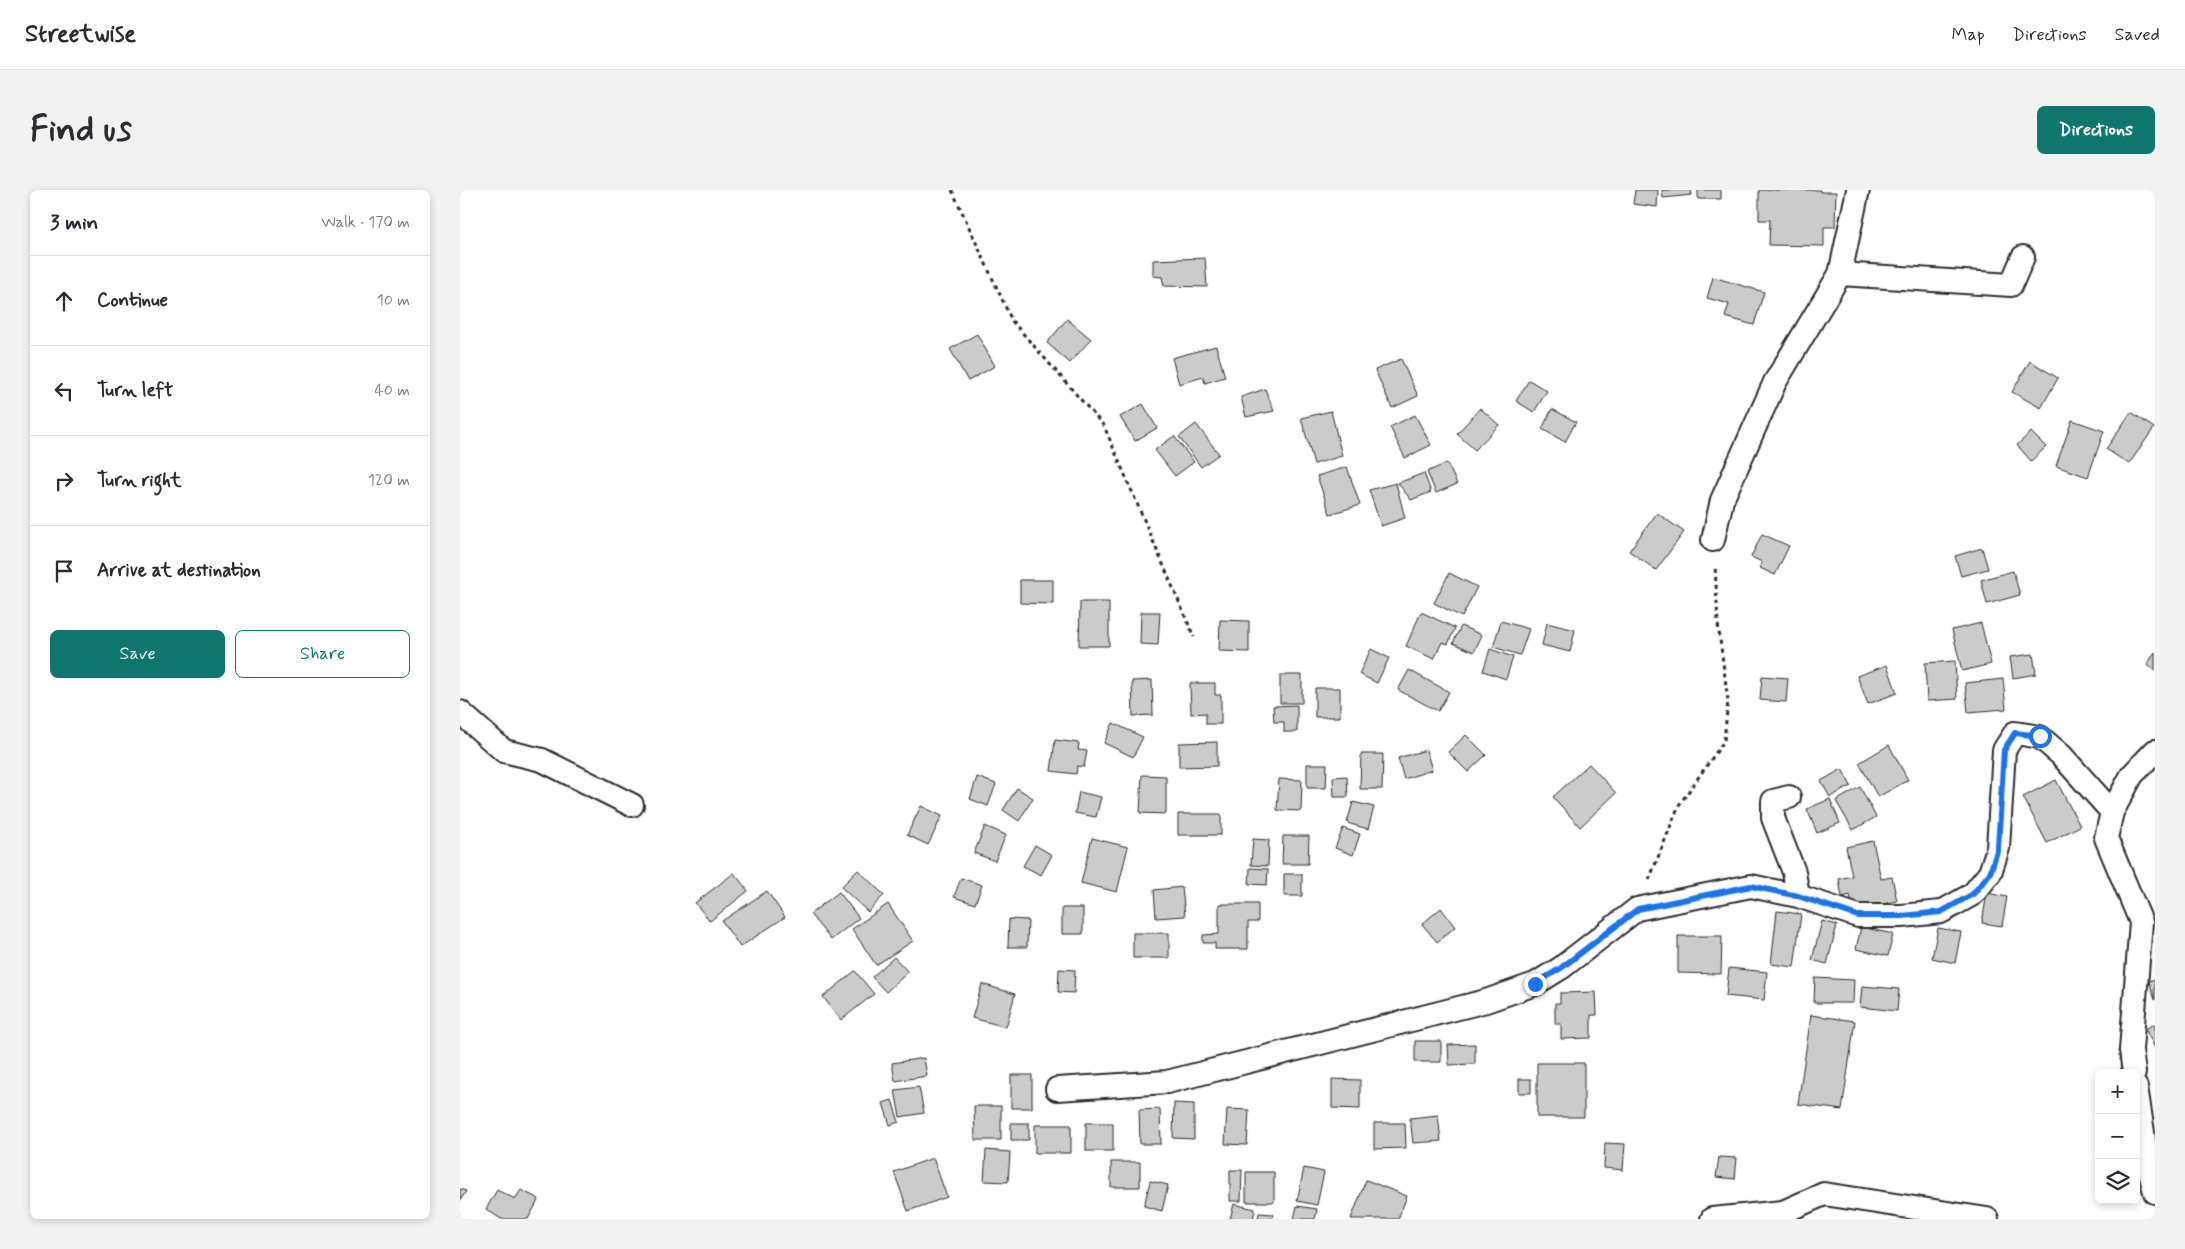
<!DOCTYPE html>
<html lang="en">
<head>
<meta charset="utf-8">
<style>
	:root { --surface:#fff; --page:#f2f2f3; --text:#2b2b33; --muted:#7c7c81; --line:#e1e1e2; --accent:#0f766e }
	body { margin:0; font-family:Mynerve,sans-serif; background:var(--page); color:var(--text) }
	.controls { position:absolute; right:15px; bottom:15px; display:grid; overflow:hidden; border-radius:8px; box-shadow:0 2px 8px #0003 }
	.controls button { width:45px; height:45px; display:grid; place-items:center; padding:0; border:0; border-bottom:1px solid var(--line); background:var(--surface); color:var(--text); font:25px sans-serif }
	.stop { position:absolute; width:15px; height:15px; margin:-11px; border:4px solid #1a73e8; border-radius:50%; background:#fff }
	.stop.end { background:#1a73e8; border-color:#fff; box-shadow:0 1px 5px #0008 }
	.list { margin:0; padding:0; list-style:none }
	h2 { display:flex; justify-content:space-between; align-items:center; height:65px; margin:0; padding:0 20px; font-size:21px }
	h2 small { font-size:16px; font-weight:400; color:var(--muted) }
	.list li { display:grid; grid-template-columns:32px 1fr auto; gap:15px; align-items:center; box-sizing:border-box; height:90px; padding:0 20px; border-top:1px solid var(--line) }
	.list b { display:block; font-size:19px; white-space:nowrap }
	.list em { font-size:16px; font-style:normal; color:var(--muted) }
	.actions { display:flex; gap:10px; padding:15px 20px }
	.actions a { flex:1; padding:11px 0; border:1px solid var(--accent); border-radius:8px; text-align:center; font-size:18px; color:var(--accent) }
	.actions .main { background:var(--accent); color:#fff }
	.icon { flex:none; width:28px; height:28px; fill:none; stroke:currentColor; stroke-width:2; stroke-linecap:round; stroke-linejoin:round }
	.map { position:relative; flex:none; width:1695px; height:1029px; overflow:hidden; border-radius:8px }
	header { display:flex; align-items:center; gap:30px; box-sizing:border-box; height:70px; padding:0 25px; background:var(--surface); border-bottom:1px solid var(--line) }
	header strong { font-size:24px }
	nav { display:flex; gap:28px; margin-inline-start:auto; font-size:18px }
	.intro { display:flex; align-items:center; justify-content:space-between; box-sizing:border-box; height:120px; padding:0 30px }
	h1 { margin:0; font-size:35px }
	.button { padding:12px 22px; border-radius:8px; background:var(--accent); color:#fff; font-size:18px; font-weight:700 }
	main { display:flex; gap:30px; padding:0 30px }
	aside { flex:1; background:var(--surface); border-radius:8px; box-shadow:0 2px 8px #0003 }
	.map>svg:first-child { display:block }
	.building { fill:#cbcbcb; stroke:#2b2b2b }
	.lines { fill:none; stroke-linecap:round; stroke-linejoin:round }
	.street-casing { stroke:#2b2b2b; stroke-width:26 }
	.path { stroke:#2b2b2b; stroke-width:3; stroke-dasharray:4 4; stroke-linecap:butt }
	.street { stroke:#fff; stroke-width:22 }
	.route { stroke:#1a73e8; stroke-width:6 }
</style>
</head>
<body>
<header>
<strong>Streetwise</strong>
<nav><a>Map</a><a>Directions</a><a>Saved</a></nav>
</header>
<div class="intro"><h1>Find us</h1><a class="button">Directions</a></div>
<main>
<aside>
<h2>3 min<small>Walk · 170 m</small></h2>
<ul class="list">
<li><svg class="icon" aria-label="ahead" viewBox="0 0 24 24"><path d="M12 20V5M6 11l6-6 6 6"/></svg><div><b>Continue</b></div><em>10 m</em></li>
<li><svg class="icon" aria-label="left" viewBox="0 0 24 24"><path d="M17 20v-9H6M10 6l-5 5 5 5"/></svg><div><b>Turn left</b></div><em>40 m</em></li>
<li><svg class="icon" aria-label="right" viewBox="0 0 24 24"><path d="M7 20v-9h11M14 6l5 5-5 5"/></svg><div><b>Turn right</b></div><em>120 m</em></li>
<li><svg class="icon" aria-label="arrive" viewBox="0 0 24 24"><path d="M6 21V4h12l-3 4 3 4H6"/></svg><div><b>Arrive at destination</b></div></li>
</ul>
<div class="actions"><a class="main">Save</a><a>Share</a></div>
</aside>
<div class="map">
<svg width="1695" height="1029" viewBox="0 0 1695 1029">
	<rect width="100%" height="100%" fill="#fff"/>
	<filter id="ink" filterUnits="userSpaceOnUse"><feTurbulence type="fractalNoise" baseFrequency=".02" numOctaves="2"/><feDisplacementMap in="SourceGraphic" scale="10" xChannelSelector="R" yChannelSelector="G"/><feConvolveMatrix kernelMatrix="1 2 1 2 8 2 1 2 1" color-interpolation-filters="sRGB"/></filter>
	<g filter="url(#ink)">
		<path class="building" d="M1175,0H1198L1197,17L1173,14Z
			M1202,0H1231L1232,5L1203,8Z
			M1238,0H1261V9H1238Z
			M1299,0H1360V2H1376L1375,37H1364V56L1309,55L1310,30H1299Z
			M745,68L747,97L704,96L702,87L693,86V70Z
			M1253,87L1304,102L1294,135L1265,127L1269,114L1247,108Z
			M607,129L631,149L610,173L587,153Z
			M517,144L535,176L508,191L490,159Z
			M756,156L765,187L745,193L743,187L719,194L712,168Z
			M941,169L958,206L932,218L915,180Z
			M1570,171L1598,188L1581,218L1552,202Z
			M1069,190L1087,201L1074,222L1056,211Z
			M805,199L814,221L786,227L781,207Z
			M683,214L697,238L675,251L660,227Z
			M1020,218L1039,235L1015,260L997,244Z
			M1092,219L1116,232L1105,252L1082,239Z
			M871,221L882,266L854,274L841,228Z
			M1671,222L1694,238L1669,274L1646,259Z
			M955,225L971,255L945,268L930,237Z
			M1612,230L1644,241L1628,287L1596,276Z
			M736,234L759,264L741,277L719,247Z
			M1571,242L1586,257L1571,271L1557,255Z
			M714,246L734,272L715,286L695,260Z
			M987,273L997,294L976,303L967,282Z
			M887,277L900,315L870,324L857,286Z
			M964,283L971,302L951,310L938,293Z
			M936,293L945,328L921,336L909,300Z
			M1197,323L1224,342L1196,380L1169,361Z
			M1302,344L1329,356L1315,385L1300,378L1302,372L1291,367Z
			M1522,358L1528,379L1501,386L1495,366Z
			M1553,381L1560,405L1527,414L1521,390Z
			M989,383L1017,397L1002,427L974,413Z
			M560,390H593V414L560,413Z
			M620,412H649V456H619Z
			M681,422H700L698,455L680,454Z
			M961,422L995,438L988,454L982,452L974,469L946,456Z
			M760,430L789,431V462L759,461Z
			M1041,431L1069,439L1060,465L1033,457Z
			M1087,433L1115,440L1110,462L1082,455Z
			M1521,433L1531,474L1502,481L1492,440Z
			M1001,436L1022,445L1014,462L993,453Z
			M911,459L929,468L917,493L899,484Z
			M1030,459L1053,467L1046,489L1023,481Z
			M1695,462V480L1687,475Z
			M1573,464L1576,484L1553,488L1550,467Z
			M1495,471L1497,509L1467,511L1465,473Z
			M1427,475L1437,503L1408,514L1397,486Z
			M949,480L989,502L978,521L938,500Z
			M820,485H842V513H820Z
			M1302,486L1328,488L1326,512L1300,510Z
			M1543,489L1546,519L1508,522L1505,493Z
			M692,490L693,525L673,526L672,491Z
			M730,493H755V505H761V534H746V523L731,524Z
			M855,498H880V527H855Z
			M837,515V542H824V532H814L813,516Z
			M653,533L683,547L673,567L644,553Z
			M1006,545L1026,565L1008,582L988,562Z
			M595,550L619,553L618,560L627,561L624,577L617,576L616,584L591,581Z
			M757,552V576L719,577V553Z
			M1429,555L1448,590L1418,607L1399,573Z
			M966,560L972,580L944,589L938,568Z
			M901,564H923L922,599H900Z
			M847,574H867L866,598H847Z
			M1129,574L1156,603L1120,637L1093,607Z
			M1382,579L1391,596L1370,607L1361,591Z
			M682,585L706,586V624L680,623Z
			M887,586L888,607H874L873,587Z
			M517,587L536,594L528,616L510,609Z
			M819,589L842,590L841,621L817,620Z
			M1596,590L1620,636L1587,653L1563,607Z
			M1400,597L1416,627L1393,640L1376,611Z
			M557,598L573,608L559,631L543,620Z
			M619,602L641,607L636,627L615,623Z
			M1370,609L1380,633L1357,643L1347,619Z
			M893,612L914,617L908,639L887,633Z
			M461,616L482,626L468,655L447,645Z
			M718,624H761V645H718Z
			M525,636L546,645L535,671L514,663Z
			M883,638L900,644L893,665L875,658Z
			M823,646H849L848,674H822Z
			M632,648L668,657L657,702L621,693Z
			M793,649L809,650L808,676L791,675Z
			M1413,651L1421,689L1432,687L1437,711L1393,720L1390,705L1382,707L1379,689L1392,686L1386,657Z
			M575,655L592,665L581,685L563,676Z
			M790,678L808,679L807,695L789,694Z
			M398,680L424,705L408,722L381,697Z
			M274,683L288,701L250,731L235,713Z
			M824,684H842V706H824Z
			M501,688L522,695L515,714L494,707Z
			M722,697L725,726L696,728L694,700Z
			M307,701L325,727L280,757L262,731Z
			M379,702L399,728L371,750L350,724Z
			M1527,703L1547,707L1542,736L1522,733Z
			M428,714L453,751L416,775L392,739Z
			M759,714H798V732H788V759H755V753H743V745L759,744Z
			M602,718H623V744H602Z
			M981,718L995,737L977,752L962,734Z
			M1317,721L1341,724L1334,777L1311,774Z
			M549,729L568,730L567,757H548Z
			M1362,731L1377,735L1367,774L1352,770Z
			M1401,737L1433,744L1428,766L1396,759Z
			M1478,738L1501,742L1495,773L1472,768Z
			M673,743H709V768H673Z
			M1218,746H1262L1261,784L1218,783Z
			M434,767L448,782L426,802L412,787Z
			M1269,778L1307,782L1304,810L1266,806Z
			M599,779L615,780L614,803L598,802Z
			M395,781L414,804L381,830L363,807Z
			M1355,788L1394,790L1393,813H1354Z
			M1695,789V810L1689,791Z
			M522,794L555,804L546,837L512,828Z
			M1402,796L1439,799L1437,821L1400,817Z
			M1136,802L1137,825H1131V848L1101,849V834H1095V813H1100V803Z
			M1351,825L1395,831L1382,920L1338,914Z
			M1695,834V858L1685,839Z
			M955,851H981V872H955Z
			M1015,854V874L989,875L988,855Z
			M464,868L467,886L435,891L432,873Z
			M1077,873H1124V927H1077Z
			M551,885H572V918H551Z
			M872,889L900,890V919L872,918Z
			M1059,889H1071V903H1059Z
			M459,897L464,923L440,927L435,900Z
			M432,910L439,932L430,935L423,913Z
			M714,913L734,914V949L713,948Z
			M514,916H541V950H515Z
			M700,919L701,954H680L679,920Z
			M767,919L789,920L787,955L765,954Z
			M978,925L981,951L953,953L950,928Z
			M551,933H569V950H551Z
			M626,933H653V961H626Z
			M914,933H945L946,958L914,959Z
			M575,935H611V963H575Z
			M1145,953L1165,954L1163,980L1144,978Z
			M526,960L550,962L548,992L524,991Z
			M1259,967L1277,968L1275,989L1256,987Z
			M473,968L487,1007L448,1021L434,982Z
			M651,972H680V997H651Z
			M844,978L864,982L857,1015L837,1011Z
			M770,980H782L781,1011H770Z
			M786,982H814V1012H786Z
			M906,990L947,1006L938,1029H891Z
			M690,991L708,995L702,1021L684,1016Z
			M0,999L6,1001L0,1011Z
			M37,1000L55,1009L61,1000L79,1009L68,1029H41L26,1019Z
			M774,1014L795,1019L793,1029H770Z
			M837,1016L857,1019L855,1029H834Z
			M799,1023L813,1024L812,1029H798Z"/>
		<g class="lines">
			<g class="street-casing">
				<path id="street" d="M1380,84L1551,95L1563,67
					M1253,350L1262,310L1315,192L1380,84L1398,0
					M0,522L44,561L82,570L172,615
					M1329,607L1313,611V628L1334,682L1338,706
					M1674,883L1671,860L1681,732L1646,648L1652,622L1672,585L1695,561
					M1676,897L1688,975L1695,1002
					M597,899L707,892L1026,811L1075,794L1101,778L1177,719L1291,696L1338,706L1398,726H1442L1481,722L1513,704L1530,683L1538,658L1544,560L1555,543L1580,547L1601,565L1652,622
					M1252,1029L1323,1022L1364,1004L1527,1029"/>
			</g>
			<path class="path" d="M492,0L552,131L644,236L734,447
				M1189,690L1219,615L1264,551L1268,511L1258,434L1255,375"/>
			<use href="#street" class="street"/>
		</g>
	</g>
	<g class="lines" filter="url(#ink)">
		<path class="route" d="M1075,794L1101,778L1178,719L1291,696L1338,706L1398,726H1442L1481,722L1513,704L1530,683L1538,658L1544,560L1555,543L1580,546"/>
	</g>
</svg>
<div class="controls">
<button>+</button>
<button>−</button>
<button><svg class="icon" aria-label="layers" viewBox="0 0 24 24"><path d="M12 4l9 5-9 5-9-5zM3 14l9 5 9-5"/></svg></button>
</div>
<div class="stop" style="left:1580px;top:546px"></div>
<div class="stop end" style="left:1075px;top:794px"></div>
</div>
</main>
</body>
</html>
